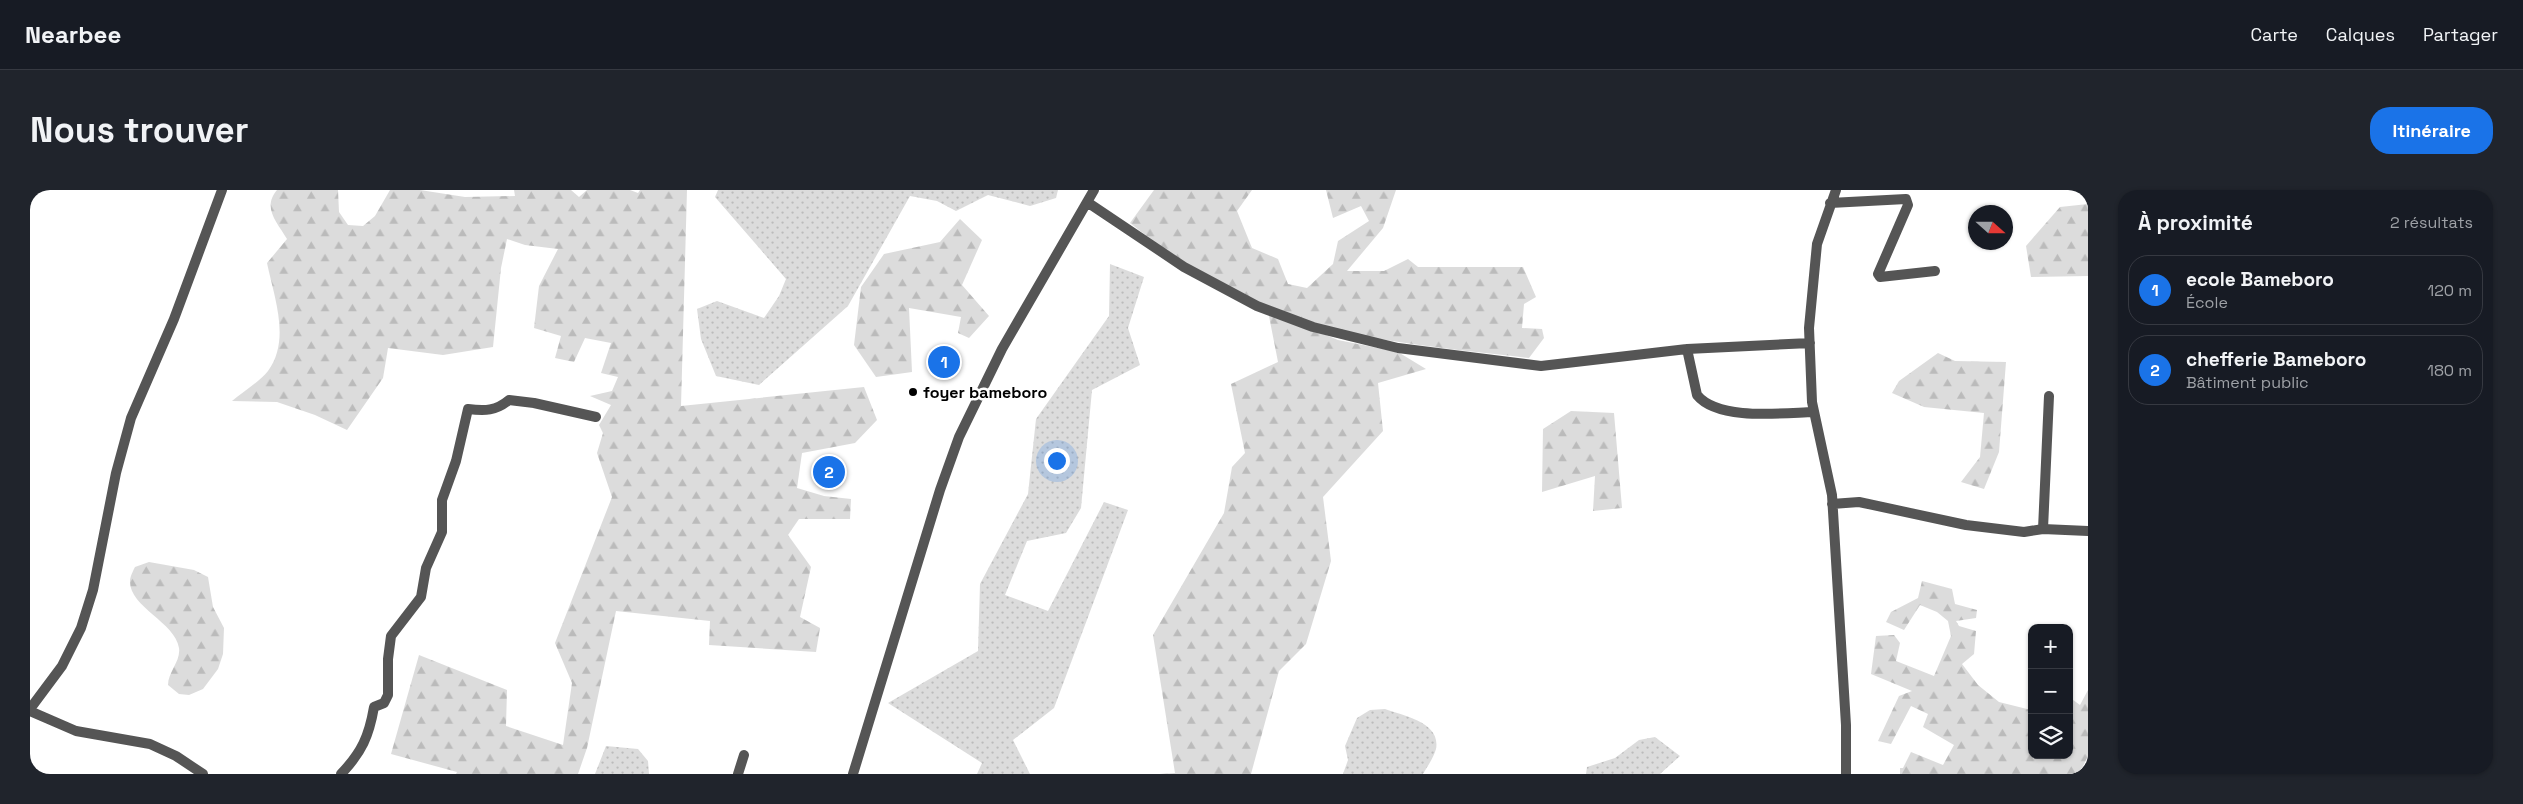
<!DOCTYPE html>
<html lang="fr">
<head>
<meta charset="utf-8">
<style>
	:root { --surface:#171b24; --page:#20242c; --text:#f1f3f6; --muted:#9ea1a6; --line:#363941; --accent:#1a73e8 }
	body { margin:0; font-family:"Space Grotesk",sans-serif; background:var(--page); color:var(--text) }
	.controls { position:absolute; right:15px; bottom:15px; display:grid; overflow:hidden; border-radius:10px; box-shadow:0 1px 4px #0004 }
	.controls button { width:45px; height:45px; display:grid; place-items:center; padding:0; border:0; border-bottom:1px solid var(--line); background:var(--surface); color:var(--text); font:25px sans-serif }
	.compass { position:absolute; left:1938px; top:15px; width:45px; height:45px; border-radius:50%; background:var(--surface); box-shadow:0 1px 4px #0004; rotate:111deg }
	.you { position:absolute; left:1026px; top:270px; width:18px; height:18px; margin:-12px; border:4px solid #fff; border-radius:50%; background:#1a73e8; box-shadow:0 0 0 8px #1a73e833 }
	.badge { display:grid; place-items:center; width:32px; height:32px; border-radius:50%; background:var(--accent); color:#fff; font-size:16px; font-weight:700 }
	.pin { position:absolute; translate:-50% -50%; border:2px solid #fff; box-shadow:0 1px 5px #0006 }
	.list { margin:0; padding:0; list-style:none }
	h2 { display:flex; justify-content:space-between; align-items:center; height:65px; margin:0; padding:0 20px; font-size:21px }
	h2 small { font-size:16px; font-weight:400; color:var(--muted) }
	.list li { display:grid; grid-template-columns:32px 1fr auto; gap:15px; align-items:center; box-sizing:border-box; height:70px; margin:0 10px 10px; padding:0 10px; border:1px solid var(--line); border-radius:20px }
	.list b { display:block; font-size:19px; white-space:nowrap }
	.list p { margin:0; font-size:16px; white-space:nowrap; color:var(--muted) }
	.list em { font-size:16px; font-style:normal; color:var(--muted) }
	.icon { flex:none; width:28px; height:28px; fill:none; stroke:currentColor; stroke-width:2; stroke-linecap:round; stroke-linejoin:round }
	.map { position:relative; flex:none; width:2058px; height:584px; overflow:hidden; border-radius:20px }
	header { display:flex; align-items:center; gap:30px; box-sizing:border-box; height:70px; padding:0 25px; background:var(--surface); border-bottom:1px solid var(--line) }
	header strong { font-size:24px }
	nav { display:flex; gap:28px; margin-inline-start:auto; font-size:18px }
	.intro { display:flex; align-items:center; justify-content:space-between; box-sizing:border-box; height:120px; padding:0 30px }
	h1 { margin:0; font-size:35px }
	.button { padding:12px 22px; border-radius:20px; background:var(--accent); color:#fff; font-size:18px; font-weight:700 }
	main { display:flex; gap:30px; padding:0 30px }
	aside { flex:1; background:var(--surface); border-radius:20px; box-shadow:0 1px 4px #0004 }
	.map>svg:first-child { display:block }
	.grass { fill:url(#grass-dots) }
	.forest { fill:url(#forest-firs) }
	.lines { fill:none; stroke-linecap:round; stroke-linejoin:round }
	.minor { stroke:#555; stroke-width:10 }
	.poi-dot { fill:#000; stroke:#fff; stroke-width:2 }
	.labels { text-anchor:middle; stroke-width:5; stroke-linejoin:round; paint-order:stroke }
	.poi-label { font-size:16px; font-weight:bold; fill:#000; stroke:#fff; text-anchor:start }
</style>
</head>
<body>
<header>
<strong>Nearbee</strong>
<nav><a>Carte</a><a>Calques</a><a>Partager</a></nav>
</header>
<div class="intro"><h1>Nous trouver</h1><a class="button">Itinéraire</a></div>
<main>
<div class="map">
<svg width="2058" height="584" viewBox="0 0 2058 584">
	<defs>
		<pattern id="grass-dots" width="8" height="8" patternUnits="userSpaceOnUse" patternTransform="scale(1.25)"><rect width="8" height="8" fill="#dcdcdc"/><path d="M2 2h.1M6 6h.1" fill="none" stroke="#bbb" stroke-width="1.8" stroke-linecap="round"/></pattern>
		<pattern id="forest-firs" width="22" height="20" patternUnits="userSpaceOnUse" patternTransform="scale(1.25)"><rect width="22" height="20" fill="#dcdcdc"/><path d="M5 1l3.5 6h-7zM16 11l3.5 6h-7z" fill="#bbb"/></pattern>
	</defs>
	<rect width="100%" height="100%" fill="#fff"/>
	<path class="grass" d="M688,0H1028L1026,8L1000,16L958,5L926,21L907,11L880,6L818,116L729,195L686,186L671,149L667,119L687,111L734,128L749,106L756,89L685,7Z
		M1080,74L1114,87L1098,138L1110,175L1062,200L1051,318L1036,343L997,351L975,405L1018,421L1074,312L1098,320L1024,518L983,550L1000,584H947L952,573L858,513L948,461L950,394L998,304L1006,229L1079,126Z
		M1355,519C1374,526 1411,532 1406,559C1404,567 1397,577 1393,584H1313L1318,570L1315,556L1327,528L1340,520Z
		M1625,547L1650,566L1630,584H1556L1557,577L1585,568L1609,550Z
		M576,556L608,559L618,571L619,584H565Z"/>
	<path class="forest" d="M247,0H308L309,22L318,35L333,36L345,26L360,0H390L435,7L485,6L484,0H541L549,7L557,0H600L608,3L610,0H657L651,216L834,197L847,230L825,253L772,263L767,298L794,306L821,309L820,329H769L758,345L781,377L770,427L790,438L786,462L679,455L680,431L586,421L557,558L548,584H426L427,582L361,564L389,465L477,500L476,536L533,555L542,493L525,453L582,307L567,263L573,243L569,235L581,215L560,206L582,201L588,187L571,183L581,153L555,148L544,172L525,168L531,146L504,138L509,96L528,59L495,55L477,49L471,78L463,157L413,165L358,158L353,188L317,240L285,225L247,212L202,211C213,202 229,192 238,181C261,150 244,107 237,73L257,49C247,32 232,18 247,0Z
		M1124,0H1222L1207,21L1222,58L1248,69L1258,94L1277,98L1303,74L1308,51L1339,31L1331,16L1303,28L1296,0H1366L1353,38L1317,81H1354L1378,69L1388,77H1493L1506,107L1494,114L1492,138L1512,139L1514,148L1499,168C1426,159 1352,154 1281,133C1223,116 1146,71 1100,33Z
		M2058,14V86L2001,87L1996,56L2030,17Z
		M930,29L952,50L932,95L959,126L939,148L928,143L931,127L879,118L882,182L846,187L824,155L831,97L854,64L910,52Z
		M1238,121L1308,150L1368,162L1396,179L1348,193L1353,241L1293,307L1301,371L1276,454L1249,481L1221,584H1130L1145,583L1123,445L1194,323L1202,277L1215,263L1201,194L1248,172Z
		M1908,163L1925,171L1976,172L1969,262L1954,299L1931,292L1950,267L1954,223L1894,217L1862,203L1869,191Z
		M1541,221L1584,223L1592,318L1563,321L1565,286L1512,302L1513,239Z
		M119,372L164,380L178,387L183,417L194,438L193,464L188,479L173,499L159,505L149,504L138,495C138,482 151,471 149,458C145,432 99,417 100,391C100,387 103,381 105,377Z
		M1892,391L1922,399L1925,414L1947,420L1946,428L1926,431L1929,436L1946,441L1944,464L1932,474L1948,495L1969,512L2001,520L2002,519V565H2039V507L2050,515L2058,500V566L2049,584H1870V578H1873L1881,562L1913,575L1924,555L1893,537L1898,524L1881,516L1861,554L1848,551L1869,506L1882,501L1841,484L1846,446L1864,445L1870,453L1866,471L1904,486L1921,446L1918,431L1907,422L1890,415L1874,440L1856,432L1861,422L1888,408Z"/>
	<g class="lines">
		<path class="minor" d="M1806,0L1787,54L1779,138L1782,212L1802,305L1816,535V584
			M1057,12L1154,77L1227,116L1283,137L1368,158L1511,176L1657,159L1780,153
			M1800,13L1876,9L1878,15L1848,84L1850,87L1905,81
			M1657,159L1667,205C1688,231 1753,223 1783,222
			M1802,314L1829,312L1936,335L1994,342L2013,339L2058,341
			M2013,339L2019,206
			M0,519L32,476L51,438L63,400L86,283L101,228L144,129L192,0
			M0,521L46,541L120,554L146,566L173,584
			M311,584C332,562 339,546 344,517L354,513L358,505V469L361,446L391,407L396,378L412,342V310L426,271L438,219C455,221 466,221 479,210L504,213L566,227
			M708,584L714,565
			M823,584L910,300L929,247L972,159L1064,0"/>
	</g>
	<circle class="poi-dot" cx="883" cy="202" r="5"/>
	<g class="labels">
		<g class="poi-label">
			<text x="893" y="208">foyer bameboro</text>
		</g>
	</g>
</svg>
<div class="controls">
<button>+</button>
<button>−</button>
<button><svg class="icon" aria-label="layers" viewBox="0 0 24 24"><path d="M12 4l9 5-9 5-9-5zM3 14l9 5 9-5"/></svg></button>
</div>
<svg class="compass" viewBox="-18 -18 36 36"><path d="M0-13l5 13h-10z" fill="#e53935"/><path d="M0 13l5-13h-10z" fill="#9ea1a6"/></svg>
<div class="you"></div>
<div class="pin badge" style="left:914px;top:172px">1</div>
<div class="pin badge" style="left:799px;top:282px">2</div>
</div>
<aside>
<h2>À proximité<small>2 résultats</small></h2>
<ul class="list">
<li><span class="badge">1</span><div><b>ecole Bameboro</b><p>École</p></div><em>120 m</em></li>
<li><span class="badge">2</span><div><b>chefferie Bameboro</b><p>Bâtiment public</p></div><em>180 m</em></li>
</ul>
</aside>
</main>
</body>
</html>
